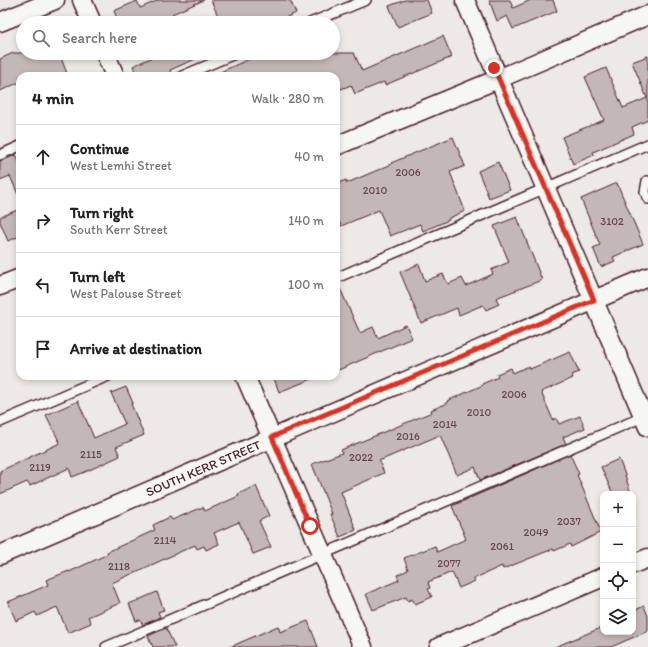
<!DOCTYPE html>
<html lang="en">
<head>
<meta charset="utf-8">
<style>
	:root { --surface:#fff; --page:#f2f2f2; --text:#222; --muted:#767676; --line:#e0e0e0 }
	body { margin:0; font-family:Itim,sans-serif; background:var(--page); color:var(--text) }
	.controls { position:absolute; right:12px; bottom:12px; display:grid; overflow:hidden; border-radius:8px; box-shadow:0 2px 6px #0003 }
	.controls button { width:36px; height:36px; display:grid; place-items:center; padding:0; border:0; border-bottom:1px solid var(--line); background:var(--surface); color:var(--text); font:20px sans-serif }
	.stop { position:absolute; width:12px; height:12px; margin:-9px; border:3px solid #d93025; border-radius:50%; background:#fff }
	.stop.end { background:#d93025; border-color:#fff; box-shadow:0 1px 4px #0008 }
	.list { margin:0; padding:0; list-style:none }
	h2 { display:flex; justify-content:space-between; align-items:center; height:52px; margin:0; padding:0 16px; font-size:17px }
	h2 small { font-size:13px; font-weight:400; color:var(--muted) }
	.list li { display:grid; grid-template-columns:26px 1fr auto; gap:12px; align-items:center; box-sizing:border-box; height:64px; padding:0 16px; border-top:1px solid var(--line) }
	.list b { display:block; font-size:15px; white-space:nowrap }
	.list p { margin:0; font-size:13px; white-space:nowrap; color:var(--muted) }
	.list em { font-size:13px; font-style:normal; color:var(--muted) }
	.icon { flex:none; width:22px; height:22px; fill:none; stroke:currentColor; stroke-width:2; stroke-linecap:round; stroke-linejoin:round }
	.map { position:relative; flex:none; width:648px; height:647px; overflow:hidden }
	.search { position:absolute; background:var(--surface); box-shadow:0 2px 6px #0003; left:16px; top:16px; width:324px; height:44px; display:flex; align-items:center; gap:10px; box-sizing:border-box; padding:0 14px; border-radius:22px; color:var(--muted); font-size:15px }
	.panel { position:absolute; background:var(--surface); box-shadow:0 2px 6px #0003; left:16px; top:72px; width:324px; height:308px; border-radius:12px }
	.map>svg:first-child { display:block }
	.building { fill:#c4b7b7; stroke:#4a1f2b }
	.lines { fill:none; stroke-linecap:round; stroke-linejoin:round }
	.service-casing { stroke:#4a1f2b; stroke-width:12 }
	.minor-casing { stroke:#4a1f2b; stroke-width:21 }
	.service { stroke:#f6f6f2; stroke-width:9 }
	.minor { stroke:#f6f6f2; stroke-width:18 }
	.route { stroke:#d93025; stroke-width:5 }
	.labels { text-anchor:middle; stroke-width:3; stroke-linejoin:round; paint-order:stroke }
	.number-label { font-size:11px; fill:#68454e }
	.street-label { font-size:13px; fill:#4a1f2b; stroke:#f6f6f2 }
</style>
</head>
<body>
<div class="map">
<svg width="648" height="647" viewBox="0 0 648 647">
	<rect width="100%" height="100%" fill="#ece9e6"/>
	<filter id="ink" filterUnits="userSpaceOnUse"><feTurbulence type="fractalNoise" baseFrequency=".025" numOctaves="2"/><feDisplacementMap in="SourceGraphic" scale="8" xChannelSelector="R" yChannelSelector="G"/><feConvolveMatrix kernelMatrix="1 2 1 2 8 2 1 2 1" color-interpolation-filters="sRGB"/></filter>
	<g filter="url(#ink)">
		<path class="building" d="M159,0H204L172,14L175,23H119L114,11L137,1L140,8Z
			M211,0H290L296,13L273,23H221Z
			M405,0H427L432,13L398,27L389,6Z
			M489,0H510L513,8L531,0H553L557,11L513,29L507,16L497,21Z
			M443,36L452,57L385,85L384,82L355,94L351,85L336,91V76H211L263,53H354L362,71Z
			M13,53H59L68,76H20V82L0,91V59Z
			M162,53H209L170,70L171,72L161,76H137L133,66Z
			M648,56V120L632,127L634,134L593,152L594,155L573,164L562,137L604,120L585,77L606,68L623,108L647,98L632,62Z
			M453,137L465,166L450,172L465,211L449,218V220L423,231L420,224L390,236L379,210L341,226L336,214V184L346,180L347,183L392,164L391,163Z
			M16,155L20,164V199L10,176L0,180V161Z
			M498,162L510,190L489,198L478,171Z
			M617,183L643,244L613,257L615,261L601,267L593,248L600,245L581,199Z
			M20,209V236L8,241L0,222V217Z
			M517,217L542,280L496,298L499,304L486,310L483,305L459,315L457,308L421,323L400,272L419,264L425,281L443,274L448,284L462,278L466,286L493,274L491,270L509,262L494,226Z
			M336,284H338L360,333L373,327L378,338L406,325L412,338L336,371Z
			M570,352L579,372L572,375L573,378L541,392L553,420L556,418L559,424L580,416L585,428L563,437L566,444L480,480L475,467L457,475L440,435L379,461L384,473L341,492L356,530L340,537L330,514H332L312,464L342,453L341,450L432,412L431,410L448,403L447,401L483,385L482,384L498,377L497,374L511,368L513,373L529,366L530,369Z
			M273,376H317V377L279,392Z
			M126,387L133,403L131,404L144,435L116,447L120,456L85,472L72,477L69,468L30,486L27,482L0,494V471L60,443L46,415L78,401L94,438L125,424L111,393Z
			M570,454L579,474L577,475L601,532L571,547L570,544L554,551L553,549L503,569L502,566L473,579L475,581L459,588L452,572L428,582L430,588L428,589L432,597L415,604L412,599L408,601L406,597L373,610L366,594L399,580L397,575L408,570L404,558L435,546L437,552L466,539L452,506Z
			M619,459L625,475L631,494H613L601,467Z
			M256,486L269,516L259,521L271,547L253,554L239,522L214,533L219,544L206,550L204,546L197,549L195,545L112,583L120,603L88,617L91,623L68,633L57,607L37,616L35,612L16,621L8,602L48,585L46,580L69,571V572L108,554L107,552L155,530L153,525L170,517L172,520L203,507L205,511L239,496L238,494Z
			M157,592L164,610L158,612L160,617L143,625L140,620L136,621L129,604Z
			M644,606L648,616V631L611,647H555L603,627V632H633V611Z
			M308,621L318,647H230L278,626L280,632Z
			M166,628L175,647H153L148,636Z"/>
		<g class="lines">
			<g class="service-casing">
				<path id="service" d="M310,23L366,0
					M182,76L237,53
					M0,155L20,146
					M648,181H647L645,192L648,199
					M336,278L648,144
					M0,422L108,376
					M106,647L645,416"/>
			</g>
			<g class="minor-casing">
				<g id="minor">
					<path d="M82,0L92,23"/>
					<path d="M465,0L648,427"/>
					<path d="M0,22L55,0"/>
					<path d="M105,53L115,76"/>
					<path d="M336,146L498,79L648,15"/>
					<path d="M0,286L20,278"/>
					<path d="M245,376L363,647"/>
					<path id="s1" d="M0,555L648,277"/>
					<path d="M633,564L648,558"/>
					<path d="M439,647L603,577"/>
				</g>
			</g>
			<use href="#service" class="service"/>
			<use href="#minor" class="minor"/>
		</g>
	</g>
	<g class="lines" filter="url(#ink)">
		<path class="route" d="M310,526L272,437L594,300L494,68"/>
	</g>
	<g class="labels">
		<g class="number-label">
			<text x="408" y="176">2006</text>
			<text x="375" y="194">2010</text>
			<text x="612" y="225">3102</text>
			<text x="514" y="398">2006</text>
			<text x="479" y="416">2010</text>
			<text x="445" y="428">2014</text>
			<text x="408" y="440">2016</text>
			<text x="91" y="458">2115</text>
			<text x="361" y="461">2022</text>
			<text x="40" y="471">2119</text>
			<text x="569" y="525">2037</text>
			<text x="536" y="536">2049</text>
			<text x="165" y="544">2114</text>
			<text x="502" y="550">2061</text>
			<text x="449" y="567">2077</text>
			<text x="119" y="570">2118</text>
		</g>
		<g class="street-label">
			<text dy="5" stroke="none"><textPath href="#s1" startOffset="221">SOUTH KERR STREET</textPath></text>
		</g>
	</g>
</svg>
<div class="controls">
<button>+</button>
<button>−</button>
<button><svg class="icon" aria-label="locate" viewBox="0 0 24 24"><circle cx="12" cy="12" r="6"/><path d="M12 2v4M12 18v4M2 12h4M18 12h4"/></svg></button>
<button><svg class="icon" aria-label="layers" viewBox="0 0 24 24"><path d="M12 4l9 5-9 5-9-5zM3 14l9 5 9-5"/></svg></button>
</div>
<div class="stop" style="left:310px;top:526px"></div>
<div class="stop end" style="left:494px;top:68px"></div>
<div class="search"><svg class="icon" aria-label="search" viewBox="0 0 24 24"><circle cx="10" cy="10" r="6"/><path d="M15 15l6 6"/></svg>Search here</div>
<section class="panel">
<h2>4 min<small>Walk · 280 m</small></h2>
<ul class="list">
<li><svg class="icon" aria-label="ahead" viewBox="0 0 24 24"><path d="M12 20V5M6 11l6-6 6 6"/></svg><div><b>Continue</b><p>West Lemhi Street</p></div><em>40 m</em></li>
<li><svg class="icon" aria-label="right" viewBox="0 0 24 24"><path d="M7 20v-9h11M14 6l5 5-5 5"/></svg><div><b>Turn right</b><p>South Kerr Street</p></div><em>140 m</em></li>
<li><svg class="icon" aria-label="left" viewBox="0 0 24 24"><path d="M17 20v-9H6M10 6l-5 5 5 5"/></svg><div><b>Turn left</b><p>West Palouse Street</p></div><em>100 m</em></li>
<li><svg class="icon" aria-label="arrive" viewBox="0 0 24 24"><path d="M6 21V4h12l-3 4 3 4H6"/></svg><div><b>Arrive at destination</b></div></li>
</ul>
</section>
</div>
</body>
</html>
